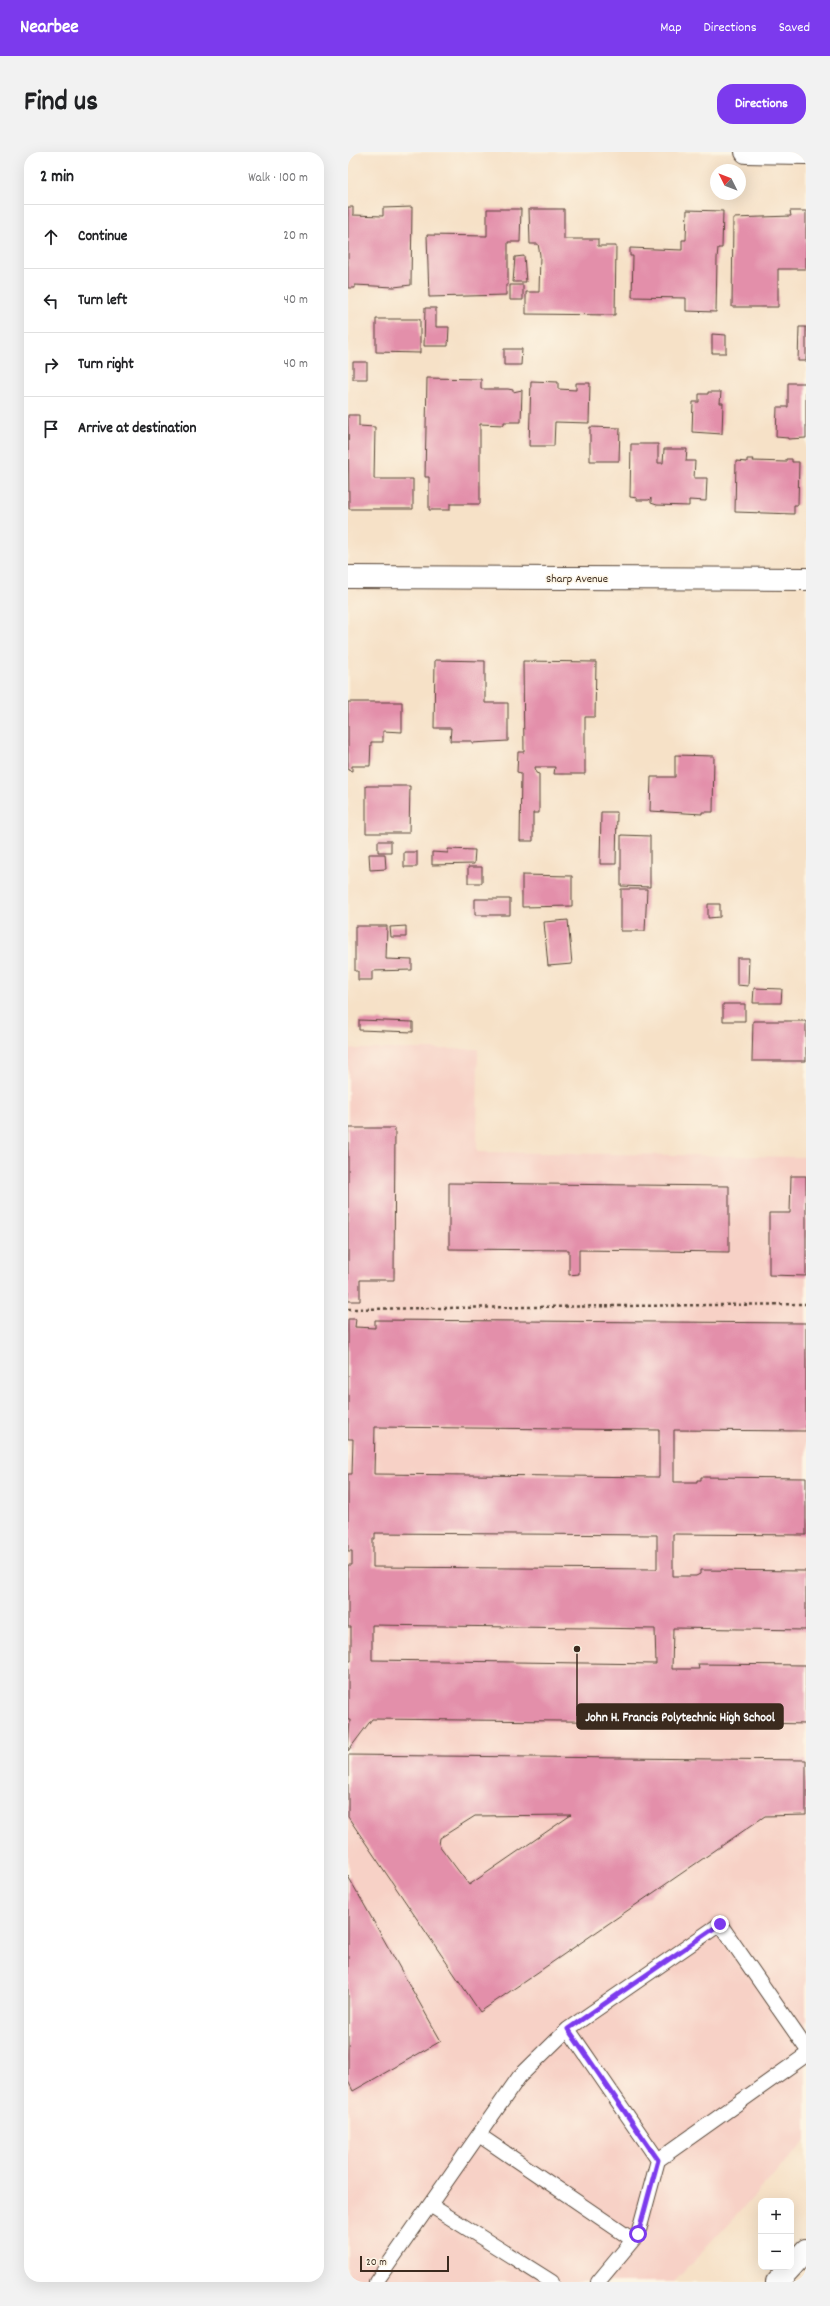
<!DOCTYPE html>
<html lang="en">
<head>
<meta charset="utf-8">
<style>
	:root { --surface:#fff; --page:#f2f2f2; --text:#202124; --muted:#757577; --line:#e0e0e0; --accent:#7c3aed }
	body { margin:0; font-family:Dekko,sans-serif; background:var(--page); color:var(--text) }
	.controls { position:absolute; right:12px; bottom:12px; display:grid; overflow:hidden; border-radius:8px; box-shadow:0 4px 16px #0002 }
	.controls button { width:36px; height:36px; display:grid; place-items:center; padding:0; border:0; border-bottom:1px solid var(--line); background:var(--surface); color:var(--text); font:20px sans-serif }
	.compass { position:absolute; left:362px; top:12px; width:36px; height:36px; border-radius:50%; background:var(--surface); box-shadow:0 4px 16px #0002; rotate:312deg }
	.scale { position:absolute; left:12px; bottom:10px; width:89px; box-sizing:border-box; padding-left:4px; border:2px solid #3b2a1e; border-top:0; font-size:11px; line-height:14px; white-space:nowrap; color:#3b2a1e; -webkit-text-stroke:3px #fcf5e5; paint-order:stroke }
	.stop { position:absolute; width:12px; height:12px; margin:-9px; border:3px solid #7c3aed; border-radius:50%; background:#fff }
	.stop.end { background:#7c3aed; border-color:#fff; box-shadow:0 1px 4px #0008 }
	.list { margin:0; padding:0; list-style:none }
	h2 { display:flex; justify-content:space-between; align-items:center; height:52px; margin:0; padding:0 16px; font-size:17px }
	h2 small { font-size:13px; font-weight:400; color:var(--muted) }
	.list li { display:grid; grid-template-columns:26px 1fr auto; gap:12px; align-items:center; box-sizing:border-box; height:64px; padding:0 16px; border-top:1px solid var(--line) }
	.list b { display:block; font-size:15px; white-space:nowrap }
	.list em { font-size:13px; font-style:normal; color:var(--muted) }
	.icon { flex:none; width:22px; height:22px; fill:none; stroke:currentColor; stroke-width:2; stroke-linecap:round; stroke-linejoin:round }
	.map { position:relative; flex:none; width:458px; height:2130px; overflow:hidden; border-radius:16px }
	header { display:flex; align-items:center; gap:24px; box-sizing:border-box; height:56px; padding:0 20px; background:var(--accent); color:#fff }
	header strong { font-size:19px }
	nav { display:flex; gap:22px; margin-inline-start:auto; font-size:14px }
	.intro { display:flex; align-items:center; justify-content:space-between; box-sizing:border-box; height:96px; padding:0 24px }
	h1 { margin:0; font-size:28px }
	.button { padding:10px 18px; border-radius:16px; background:var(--accent); color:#fff; font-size:14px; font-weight:700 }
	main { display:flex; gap:24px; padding:0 24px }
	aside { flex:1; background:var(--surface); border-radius:16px; box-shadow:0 4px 16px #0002 }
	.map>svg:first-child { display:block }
	.built { fill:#f7d1c6 }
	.building { fill:#e38faa; fill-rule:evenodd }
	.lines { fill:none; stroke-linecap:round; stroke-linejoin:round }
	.lane-casing { stroke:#574537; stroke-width:16 }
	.street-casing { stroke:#574537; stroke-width:24 }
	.primary-casing { stroke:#574537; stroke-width:24 }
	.path { stroke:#574537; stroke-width:2.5; stroke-dasharray:3 3; stroke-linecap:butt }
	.lane { stroke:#fff; stroke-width:14 }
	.street { stroke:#fff; stroke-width:22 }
	.primary { stroke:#fff; stroke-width:22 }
	.route { stroke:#7c3aed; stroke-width:5 }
	.labels { text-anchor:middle; stroke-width:3; stroke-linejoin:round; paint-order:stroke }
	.street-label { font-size:12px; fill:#3b2a1e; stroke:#fcf5e5 }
	.leader { fill:none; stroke:#3b2a1e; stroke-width:1.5 }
	.callout-dot { fill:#3b2a1e; stroke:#fcf5e5; stroke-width:1.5 }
	.callout { fill:#3b2a1e; stroke:#3b2a1e; stroke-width:1.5 }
	.callout-label { font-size:13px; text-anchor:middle; font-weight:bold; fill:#fff }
</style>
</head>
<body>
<header>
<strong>Nearbee</strong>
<nav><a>Map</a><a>Directions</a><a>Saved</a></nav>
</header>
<div class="intro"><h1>Find us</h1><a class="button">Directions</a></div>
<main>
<aside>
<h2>2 min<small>Walk · 100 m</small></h2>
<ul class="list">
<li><svg class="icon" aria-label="ahead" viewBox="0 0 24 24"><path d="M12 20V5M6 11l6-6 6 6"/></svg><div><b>Continue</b></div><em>20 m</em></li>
<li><svg class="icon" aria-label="left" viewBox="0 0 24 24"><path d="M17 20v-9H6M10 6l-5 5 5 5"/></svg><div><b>Turn left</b></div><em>40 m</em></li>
<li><svg class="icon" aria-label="right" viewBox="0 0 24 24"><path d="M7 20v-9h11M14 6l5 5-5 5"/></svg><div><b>Turn right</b></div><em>40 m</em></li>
<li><svg class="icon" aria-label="arrive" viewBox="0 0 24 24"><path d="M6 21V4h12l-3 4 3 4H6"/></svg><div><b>Arrive at destination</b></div></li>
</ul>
</aside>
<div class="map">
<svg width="458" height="2130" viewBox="0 0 458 2130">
	<rect width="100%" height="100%" fill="#fcf5e5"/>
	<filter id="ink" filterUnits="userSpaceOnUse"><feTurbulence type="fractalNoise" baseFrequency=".025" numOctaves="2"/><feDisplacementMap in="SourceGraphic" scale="8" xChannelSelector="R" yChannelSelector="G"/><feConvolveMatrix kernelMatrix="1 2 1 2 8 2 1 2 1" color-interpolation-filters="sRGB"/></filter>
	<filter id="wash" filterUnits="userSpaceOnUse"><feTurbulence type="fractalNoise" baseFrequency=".012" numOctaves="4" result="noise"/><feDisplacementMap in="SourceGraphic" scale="16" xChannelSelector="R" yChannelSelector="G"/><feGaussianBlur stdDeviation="0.9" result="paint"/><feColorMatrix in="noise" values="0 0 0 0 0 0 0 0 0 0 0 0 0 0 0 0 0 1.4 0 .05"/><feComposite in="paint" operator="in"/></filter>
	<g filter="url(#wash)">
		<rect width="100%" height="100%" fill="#f6e1c7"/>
		<path class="built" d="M0,897H130L129,1000L458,1005V1989L326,2130H0Z"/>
		<g id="blocks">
			<path class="building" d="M0,55H5V63L35,64V56L64,55L63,133L46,135L7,133V136H0Z
				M139,57H173L172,90H160V133H158V143L81,145L79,83L139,84Z
				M181,57H216V87H250V94H268L267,163L178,162V140H191L192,103L190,92H182Z
				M339,58L375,59L374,96H370L369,106L368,160L338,159V146L284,145L285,104H282V96L334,98V88H338Z
				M442,59H458V117H430V155H384L385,66L443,64Z
				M176,104L178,130H165L167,105Z
				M162,133H175V148H162Z
				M77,156H88V175H101L100,194H76Z
				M28,167H72V201L28,200Z
				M451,175H458V209H450Z
				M364,182L378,183V201H364Z
				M156,197H174L173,213H156Z
				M5,210H19V227H5Z
				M79,226L133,227V237H160L165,238V240L174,238L173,270H156V273L132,272V352H102V358H81V325H77Z
				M183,229L210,230V237L228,238V231H242L241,271L207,270L206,294H181Z
				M440,231H458V286L440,287V286L428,285L429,255H440Z
				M360,240H373L372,251H375L374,282L344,280L345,250H351V242H360Z
				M0,263H11V274L27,275L26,327H65V357H1Z
				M242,275L272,276L271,309H242Z
				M283,292H310V311H315L316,297H339L338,309H347L346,326H359L358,349L341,348V354L309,353L303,351V346L301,348H289V346L282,345Z
				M399,307H406L405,309L438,310V307H444V310H451L450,353H446V362L387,360L388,309L399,310Z
				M87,508L137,509V551H160V589L124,591V589H102L103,576H86Z
				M175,509L248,510L247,565H237V622H206L207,615H187L188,621L191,622V661H185V689H172L173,621L169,620L170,600H176Z
				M0,550H54V580L35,579V590H23L22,614H4V619L0,618Z
				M327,603L366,604L365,660H354V662L302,659L303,625H327Z
				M18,634H62L61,681H18Z
				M253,660H269L268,712H252Z
				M273,683L302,684V735L273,734Z
				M30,689H43V700H30Z
				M100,697L127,698L126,712L84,713V700L100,701Z
				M56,700H69V715H56Z
				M21,702H37L38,717L22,718Z
				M120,715H134V731H120Z
				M174,723L224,724V754L174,755Z
				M273,737H299L297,779H273Z
				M127,747H162V763H127Z
				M360,752H372V765L360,766Z
				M220,768L224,812L200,814L196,770Z
				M7,774H39L38,807L64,808V818L24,819V828H10V819H7Z
				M58,774V785H43L42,775Z
				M389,806H401L400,834L389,833Z
				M406,836L434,837L433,851H405Z
				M375,852H397V869H375Z
				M11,868L65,870V880L11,878Z
				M405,869H458V909H404Z
				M0,976H47L46,1128H12V1149H0Z
				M443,1024H458V1124L421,1123V1061H442Z
				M101,1031L381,1034V1100L231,1098V1122L221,1123V1098L101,1097Z
				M0,1167H8L7,1175L27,1176V1168L458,1171V1279L326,1278V1330H349V1328H353V1325L458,1326V1383L325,1382V1424H348L352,1422V1418L458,1419V1478L325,1476L324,1517H351L350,1512L458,1513V1572L324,1569V1576H306V1570L24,1567L0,1599L2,1568H0V1509H3V1475H0V1413H4V1399H0V1322H4L5,1287H0ZM27,1275L311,1278V1325L26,1322ZM27,1381L309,1383V1417L25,1415V1387H27ZM24,1473L307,1477L308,1512L24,1508Z
				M0,1603L458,1608V1663L417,1664L132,1860L0,1665ZM223,1663L121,1733L91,1693L92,1686L127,1664Z
				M0,1724L93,1889L5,1939L0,1929Z"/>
		</g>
	</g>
	<g filter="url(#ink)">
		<use href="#blocks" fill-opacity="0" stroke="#574537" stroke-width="1"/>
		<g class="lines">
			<g class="lane-casing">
				<path id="lane" d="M458,1896L372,1772L220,1877L310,2008L458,1903
					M131,1983L285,2088
					M82,2053L204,2130
					M28,2130L171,1925L220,1877
					M250,2130L290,2082L310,2008"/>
			</g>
			<g class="street-casing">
				<path id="street" d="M398,0L458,1
					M0,425L458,427"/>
			</g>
			<g class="primary-casing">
				<path id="primary" d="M443,2115L458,2098
					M429,2130L443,2115"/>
			</g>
			<path class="path" d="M0,1157L458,1152"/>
			<use href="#lane" class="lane"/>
			<use href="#street" class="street"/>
			<use href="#primary" class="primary"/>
		</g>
	</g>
	<g class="lines" filter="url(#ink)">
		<path class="route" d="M290,2082L310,2008L220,1877L372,1772"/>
	</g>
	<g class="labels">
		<g class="street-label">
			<text x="229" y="430">Sharp Avenue</text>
		</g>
	</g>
	<path class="leader" d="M229 1497L229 1564"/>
	<circle class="callout-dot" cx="229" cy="1497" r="4"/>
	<rect class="callout" x="229" y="1552" width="206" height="25" rx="4"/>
	<g class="callout-label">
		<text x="332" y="1569">John H. Francis Polytechnic High School</text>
	</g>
</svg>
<div class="controls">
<button>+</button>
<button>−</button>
</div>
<svg class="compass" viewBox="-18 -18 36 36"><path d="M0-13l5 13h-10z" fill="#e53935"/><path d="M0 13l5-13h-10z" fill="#757577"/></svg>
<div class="scale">20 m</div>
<div class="stop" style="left:290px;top:2082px"></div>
<div class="stop end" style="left:372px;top:1772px"></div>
</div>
</main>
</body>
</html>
